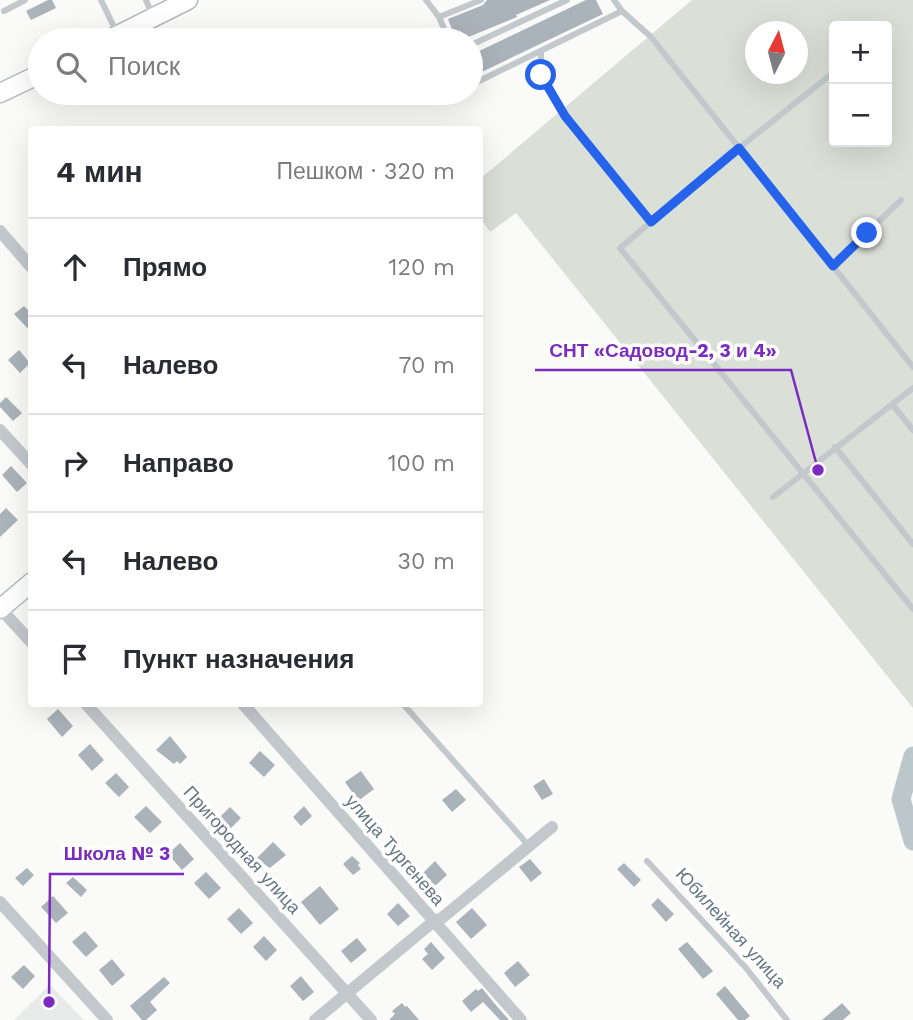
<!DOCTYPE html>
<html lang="ru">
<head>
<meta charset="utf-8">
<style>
	:root { --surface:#fff; --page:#f7f7f7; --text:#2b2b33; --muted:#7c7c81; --line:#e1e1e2 }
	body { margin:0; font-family:"Work Sans",sans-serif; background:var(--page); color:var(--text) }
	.controls { position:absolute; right:21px; top:21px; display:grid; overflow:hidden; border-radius:7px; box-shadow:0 7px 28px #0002 }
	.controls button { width:63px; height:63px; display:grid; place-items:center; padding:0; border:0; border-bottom:2px solid var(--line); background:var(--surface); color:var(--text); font:35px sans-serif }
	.compass { position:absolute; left:745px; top:21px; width:63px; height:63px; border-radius:50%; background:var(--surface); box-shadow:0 7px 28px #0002; rotate:6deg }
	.stop { position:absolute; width:21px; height:21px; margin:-16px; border:5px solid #2563eb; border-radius:50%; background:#fff }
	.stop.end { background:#2563eb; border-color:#fff; box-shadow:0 2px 7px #0008 }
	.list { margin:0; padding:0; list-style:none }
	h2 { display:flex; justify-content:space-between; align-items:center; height:91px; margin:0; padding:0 28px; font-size:30px }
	h2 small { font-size:23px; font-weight:400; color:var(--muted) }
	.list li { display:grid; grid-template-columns:46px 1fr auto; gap:21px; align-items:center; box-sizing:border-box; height:98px; padding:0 28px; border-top:2px solid var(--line) }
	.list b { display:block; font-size:26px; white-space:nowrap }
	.list em { font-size:23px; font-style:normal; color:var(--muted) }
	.icon { flex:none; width:38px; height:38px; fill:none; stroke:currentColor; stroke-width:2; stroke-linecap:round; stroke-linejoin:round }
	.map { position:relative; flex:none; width:913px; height:1020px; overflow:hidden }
	.search { position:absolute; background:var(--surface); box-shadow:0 7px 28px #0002; left:28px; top:28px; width:455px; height:77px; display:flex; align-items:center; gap:18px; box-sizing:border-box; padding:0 24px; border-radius:38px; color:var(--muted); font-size:26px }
	.panel { position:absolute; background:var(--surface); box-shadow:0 7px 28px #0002; left:28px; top:126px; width:455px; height:581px; border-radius:7px }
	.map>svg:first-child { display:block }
	.built { fill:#e8e9e9 }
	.green { fill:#dadfd7; fill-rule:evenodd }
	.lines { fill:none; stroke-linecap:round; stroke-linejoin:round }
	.river { stroke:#bbc7cb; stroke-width:19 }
	.building { fill:#aab3b9 }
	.secondary-casing { stroke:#b3babf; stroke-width:21 }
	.lane { stroke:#c3c8cc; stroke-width:6 }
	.street { stroke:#c3c8cc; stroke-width:12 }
	.secondary { stroke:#fff; stroke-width:18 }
	.route { stroke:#2563eb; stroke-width:9 }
	.labels { text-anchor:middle; stroke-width:7; stroke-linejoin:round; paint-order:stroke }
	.street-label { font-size:18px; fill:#657683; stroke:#fff }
	.leader { fill:none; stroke:#7b2cbf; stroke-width:2.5 }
	.callout-dot { fill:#7b2cbf; stroke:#fff; stroke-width:2.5 }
	.callout-label { font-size:19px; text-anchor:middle; font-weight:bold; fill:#7b2cbf; stroke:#fff; stroke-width:7; stroke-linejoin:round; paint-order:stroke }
</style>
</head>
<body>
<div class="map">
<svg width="913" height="1020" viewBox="0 0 913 1020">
	<rect width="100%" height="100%" fill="#fafaf8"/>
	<path class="built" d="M50,985L84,1020H14Z"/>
	<path class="green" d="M692,0H913V708L516,213L490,232L480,218V179ZM834,26H887V142H834ZM755,32H797V74H755Z"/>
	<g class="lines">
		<path class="river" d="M913,756L901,799L913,841"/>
	</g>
	<path class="building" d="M48,0H52L56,8L31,20L26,11Z
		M487,0H550L516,15L517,17L461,40H456L448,19L483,5Z
		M586,0H596L603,14L471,77V55Z
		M24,306L32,314V333L14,314Z
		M19,350L30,363L20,373L8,360Z
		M6,397L22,413L13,421L0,407V403Z
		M11,466L27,483L17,492L2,475Z
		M6,508L18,520L0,537V514Z
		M58,709L73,726L62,737L47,719Z
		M170,736L187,757L180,764L177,761L174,764L156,750Z
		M90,744L104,760L92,771L78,755Z
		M260,751L275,765L264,777L249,763Z
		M361,771L374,789L358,801L345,782Z
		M116,773L129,787L119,797L105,783Z
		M544,779L553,794L542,800L533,786Z
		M456,789L466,800L452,812L442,800Z
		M146,806L162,822L150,833L134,817Z
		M304,806L312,816L301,826L293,817Z
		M230,807L241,818L228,831L217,820Z
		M273,842L286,855L270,868L256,859Z
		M180,843L194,859L182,870L168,854Z
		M352,856L360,863L358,865L361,869L353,875L343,864Z
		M530,859L542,873L531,882L519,867Z
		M435,861L447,875L435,886L423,873Z
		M624,863L641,880L634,887L617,869Z
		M27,868L34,875L23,886L15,878Z
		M206,872L221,888L209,899L194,883Z
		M73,877L87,890L81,897L66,883Z
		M320,886L339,909L320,925L301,902Z
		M53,896L68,913L56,923L41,907Z
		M658,898L674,914L666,922L651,905Z
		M398,903L410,916L398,926L387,914Z
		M239,908L253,923L241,934L227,919Z
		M472,908L487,925L471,939L456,922Z
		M85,931L98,946L86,957L72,942Z
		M264,936L277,950L266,961L253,947Z
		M357,938L367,950L351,963L341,951Z
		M431,942L445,958L432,970L422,959L428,954L424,949Z
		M687,942L713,971L703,979L678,949Z
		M112,959L125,975L112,986L99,970Z
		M518,961L530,975L515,987L504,973Z
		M24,965L35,976L23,989L11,977Z
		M301,976L314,992L303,1001L290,986Z
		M164,977L170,983L150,1002L157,1010L146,1020H142L130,1006Z
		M725,986L750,1016L745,1020H738L716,994Z
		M482,988L494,1003L509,1020H500L483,1002L471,1012L462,1001L476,989L478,991Z
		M402,1003L405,1007L407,1006L419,1020H389L395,1014L392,1011Z
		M842,1003L851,1013L843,1020H822Z"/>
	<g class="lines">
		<g class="secondary-casing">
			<path id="secondary" d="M108,40L188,0
				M0,93L40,74
				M0,609L32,582"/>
		</g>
		<path class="lane" d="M101,0L117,33
			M146,0L152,14
			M426,0L439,17L481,0
			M614,0L622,11L651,37L913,367
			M4,11L25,0
			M439,17L449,40
			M471,45L567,0
			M541,52V75L565,115L651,222
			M834,72L739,148L620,248L913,609
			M471,83L477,82L622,11
			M833,266L901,200
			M892,404L913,430
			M835,447L913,544
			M773,497L913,388
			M403,704L529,846
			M647,861L746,968L787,1020"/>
		<path class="street" d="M0,231L32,268
			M0,430L32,465
			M0,608L32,643
			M86,704L371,1020
			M243,704L521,1020
			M0,902L107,1020
			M315,1020L434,921L442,918L552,827"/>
		<use href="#secondary" class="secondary"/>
	</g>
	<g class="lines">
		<path class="route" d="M541,75L565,116L651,222L739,148L833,266L867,233"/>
	</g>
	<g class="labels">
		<g class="street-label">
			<text transform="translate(242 850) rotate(48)" y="6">Пригородная улица</text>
			<text transform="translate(395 850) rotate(49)" y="6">улица Тургенева</text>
			<text transform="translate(731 928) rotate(48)" y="6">Юбилейная улица</text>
		</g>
	</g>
	<path class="leader" d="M818 470L791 370H535M49 1002L50 874H184"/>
	<g class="callout-dot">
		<circle cx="818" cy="470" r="7"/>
		<circle cx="49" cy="1002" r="7"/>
	</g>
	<g class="callout-label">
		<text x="663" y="357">СНТ «Садовод-2, 3 и 4»</text>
		<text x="117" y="860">Школа № 3</text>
	</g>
</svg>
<div class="controls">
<button>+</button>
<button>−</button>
</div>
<svg class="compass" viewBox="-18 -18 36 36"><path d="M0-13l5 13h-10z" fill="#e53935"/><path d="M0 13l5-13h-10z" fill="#7c7c81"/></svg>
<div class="stop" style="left:541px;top:75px"></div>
<div class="stop end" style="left:867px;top:233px"></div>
<div class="search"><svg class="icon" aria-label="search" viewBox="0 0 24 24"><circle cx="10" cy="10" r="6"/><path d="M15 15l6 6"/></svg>Поиск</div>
<section class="panel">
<h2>4 мин<small>Пешком · 320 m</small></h2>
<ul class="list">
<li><svg class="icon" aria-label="ahead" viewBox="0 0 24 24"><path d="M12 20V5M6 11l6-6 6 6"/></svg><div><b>Прямо</b></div><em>120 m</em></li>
<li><svg class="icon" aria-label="left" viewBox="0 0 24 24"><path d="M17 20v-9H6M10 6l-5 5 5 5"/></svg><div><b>Налево</b></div><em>70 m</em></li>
<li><svg class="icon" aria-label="right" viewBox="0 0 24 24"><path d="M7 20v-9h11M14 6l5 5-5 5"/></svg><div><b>Направо</b></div><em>100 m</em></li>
<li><svg class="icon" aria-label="left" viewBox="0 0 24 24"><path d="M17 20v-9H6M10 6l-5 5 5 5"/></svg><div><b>Налево</b></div><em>30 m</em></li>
<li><svg class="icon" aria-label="arrive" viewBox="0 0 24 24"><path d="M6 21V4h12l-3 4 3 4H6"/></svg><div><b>Пункт назначения</b></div></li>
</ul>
</section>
</div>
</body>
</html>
